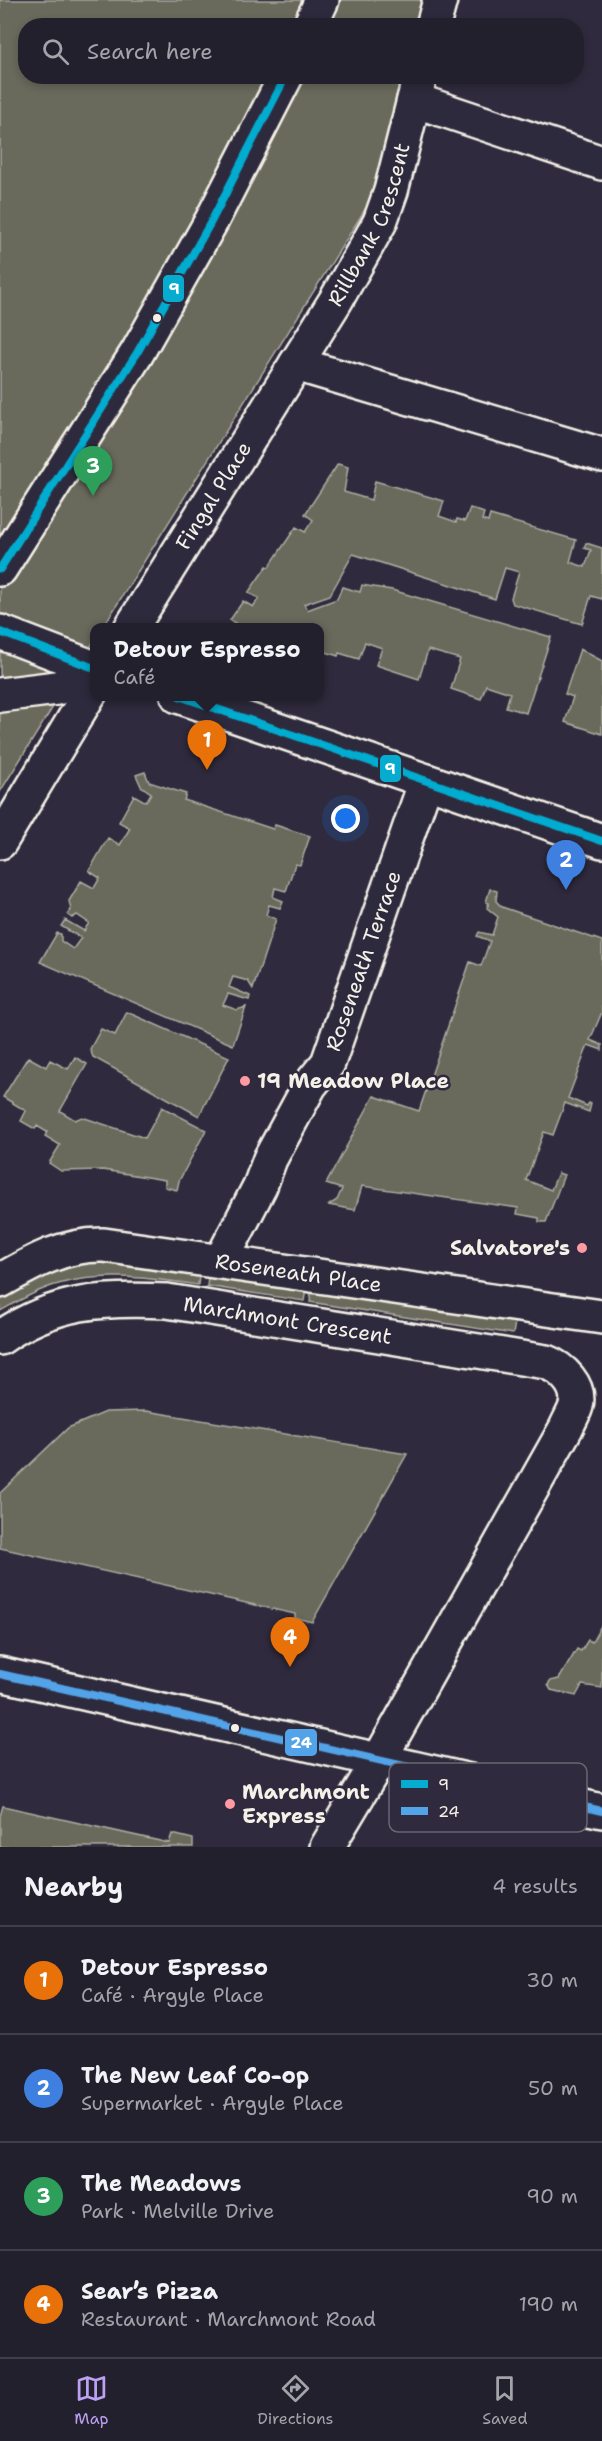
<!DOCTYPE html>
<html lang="en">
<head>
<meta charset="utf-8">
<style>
	:root { --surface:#23202e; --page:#2b2836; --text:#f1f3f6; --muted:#a3a3aa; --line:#403e4a; --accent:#bca0f2 }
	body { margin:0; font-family:"Shantell Sans",sans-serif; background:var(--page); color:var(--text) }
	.you { position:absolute; left:346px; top:819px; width:21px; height:21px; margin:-15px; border:4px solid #fff; border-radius:50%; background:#1a73e8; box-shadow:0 0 0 9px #1a73e833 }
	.badge { display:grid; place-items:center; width:39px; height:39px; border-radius:50%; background:var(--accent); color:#fff; font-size:20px; font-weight:700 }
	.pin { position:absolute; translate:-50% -50px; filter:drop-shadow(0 2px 3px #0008) }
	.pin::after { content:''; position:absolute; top:32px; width:21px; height:18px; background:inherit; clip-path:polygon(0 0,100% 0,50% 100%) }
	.popup { position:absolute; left:90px; top:623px; width:234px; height:78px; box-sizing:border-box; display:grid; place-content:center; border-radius:12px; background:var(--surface); filter:drop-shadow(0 2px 4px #0005); font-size:20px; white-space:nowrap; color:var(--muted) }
	.popup b { font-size:22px; color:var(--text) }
	.popup::after { content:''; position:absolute; left:50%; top:100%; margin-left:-12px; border:12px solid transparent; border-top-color:var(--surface) }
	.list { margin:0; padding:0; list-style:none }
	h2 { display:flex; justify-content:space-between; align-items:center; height:78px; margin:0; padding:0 24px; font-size:26px }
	h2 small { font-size:20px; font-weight:400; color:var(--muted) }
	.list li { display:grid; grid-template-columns:39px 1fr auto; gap:18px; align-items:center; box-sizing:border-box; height:108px; padding:0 24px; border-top:2px solid var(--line) }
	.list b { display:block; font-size:22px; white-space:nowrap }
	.list p { margin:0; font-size:20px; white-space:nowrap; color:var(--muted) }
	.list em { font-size:20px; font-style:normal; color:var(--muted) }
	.icon { flex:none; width:33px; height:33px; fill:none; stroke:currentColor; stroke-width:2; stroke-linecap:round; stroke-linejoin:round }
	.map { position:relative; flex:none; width:602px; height:1847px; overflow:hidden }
	.search { position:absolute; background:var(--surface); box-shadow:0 3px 9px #0003; left:18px; right:18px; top:18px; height:66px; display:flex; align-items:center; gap:15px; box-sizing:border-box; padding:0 21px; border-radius:24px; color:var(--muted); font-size:22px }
	.sheet { height:510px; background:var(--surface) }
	nav { display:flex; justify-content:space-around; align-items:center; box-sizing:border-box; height:84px; border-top:2px solid var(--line); background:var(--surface); font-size:16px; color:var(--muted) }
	nav a { display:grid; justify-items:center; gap:3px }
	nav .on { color:var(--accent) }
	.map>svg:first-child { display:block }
	.green { fill:#69695b; stroke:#aeada2; stroke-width:1.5 }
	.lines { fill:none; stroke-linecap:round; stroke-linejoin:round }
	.minor-casing { stroke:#f4f1e8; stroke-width:38 }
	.major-casing { stroke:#f4f1e8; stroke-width:38 }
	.minor { stroke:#2f2a3d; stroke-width:33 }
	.major { stroke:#2f2a3d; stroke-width:33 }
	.bus-1-casing { stroke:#2f2a3d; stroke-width:12 }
	.bus-2-casing { stroke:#2f2a3d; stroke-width:12 }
	.bus-1 { stroke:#06acd0; stroke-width:8 }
	.bus-2 { stroke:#53a3e8; stroke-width:8 }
	.bus-dot { fill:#f4f1e8; stroke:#2f2a3d; stroke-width:2 }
	.poi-dot { fill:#ff9aa2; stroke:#2f2a3d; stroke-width:2 }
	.labels { text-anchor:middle; stroke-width:5; stroke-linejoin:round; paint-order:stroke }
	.street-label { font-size:21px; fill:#f4f1e8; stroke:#2f2a3d }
	.poi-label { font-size:21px; font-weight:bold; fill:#f4f1e8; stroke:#2f2a3d; text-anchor:start }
	.key { fill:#2f2a3d; stroke:#6a6670; stroke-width:1.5 }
	.key-label { font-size:16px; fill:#f4f1e8 }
	.line-badge { stroke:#2f2a3d; stroke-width:2 }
	.badge-label { font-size:16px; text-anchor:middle; font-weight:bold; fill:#fff }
</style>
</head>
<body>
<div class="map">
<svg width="602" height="1847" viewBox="0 0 602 1847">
	<rect width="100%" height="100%" fill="#2f2a3d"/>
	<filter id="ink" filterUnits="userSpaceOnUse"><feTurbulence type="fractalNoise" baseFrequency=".0167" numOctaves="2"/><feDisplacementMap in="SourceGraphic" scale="12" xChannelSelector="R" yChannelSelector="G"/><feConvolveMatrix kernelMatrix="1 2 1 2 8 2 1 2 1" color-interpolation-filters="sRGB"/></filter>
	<g filter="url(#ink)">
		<path class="green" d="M0,0H426L419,25L26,26V76L405,77L371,200L103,627L94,628V641L0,792Z
			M338,464L348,467L344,492L371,500L375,481L444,501L439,516L456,522L457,519L465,521L470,508L484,513L482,520L488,522L490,515L576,540L570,562L585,567L591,550L584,548L586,543L602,548V599L591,596L582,624L513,604L511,598L519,572L505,568L495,599L353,554L330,595L304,604L307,610L337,599L342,587L360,592L362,585L392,590L551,637L526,713L506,707L510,693L486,685L481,699L451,689L460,659L428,650L419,679L376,665L382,648L365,642L359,659L339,653L338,656L320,650V628L241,627L230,620L243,601L253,607L259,598L248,593L267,566L269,567L296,527L305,532L313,520L305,514Z
			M580,649L602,661V734L565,722L573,697L565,694Z
			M145,772L149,782L186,794L184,800L273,829L275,825L310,836L300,865L295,864L286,891L275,888L273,897L283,901L280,908L269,905L266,915L276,919L253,989L248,981L233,977L229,987L250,996L249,1000L228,994L223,1005L237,1010L246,1007L233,1045L40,962L57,933L61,934V941L73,949L81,938L61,926L65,920L84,931L89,923L77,915L72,918L68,915L71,910L69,901L81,881L94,888L100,878L89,871L108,838L120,845L130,828L119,822L134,795L146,802L151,793L141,786L136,775Z
			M490,889L497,891L496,901L502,907L602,941V1012L590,1040L602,1045V1050L588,1045L568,1098L587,1106L589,1103L591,1104L589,1112L565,1103L553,1135L544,1132L526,1180L551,1190L558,1173L564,1175L546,1222H539V1218L517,1214L518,1208L362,1186L355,1210L329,1205L337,1200L342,1189L326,1184L374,1096L419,1111L470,962L481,966L490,941L477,936L479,932L492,935L498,917L487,908L489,903L486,902Z
			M127,1012L229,1057L199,1116L93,1057L90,1049L101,1029L115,1035Z
			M28,1057L46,1067L50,1060L68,1069L75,1057L87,1064L60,1111L75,1120L82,1117L145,1138L162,1107L206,1130L179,1181L177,1190L165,1187V1180L103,1170L61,1171L49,1163L60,1145L45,1136L47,1132L37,1126L35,1129L21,1121L26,1111L3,1097Z
			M76,1256L200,1267L198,1285C149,1278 94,1270 46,1288C30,1294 15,1303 0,1311V1290Z
			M209,1269L307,1284L304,1301L207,1286Z
			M312,1285L516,1317L513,1334L310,1302Z
			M146,1411L407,1454L312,1622L295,1618V1614L0,1548V1493L68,1428L106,1412Z
			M602,1624V1688L582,1685L576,1696L551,1690L548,1685L550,1681L559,1679L577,1649L581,1651L588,1640L592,1642Z
			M3,1806L169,1843L172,1834L193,1839V1847H0V1816Z"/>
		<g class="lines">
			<g class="minor-casing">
				<g id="minor">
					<path d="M433,26L440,0"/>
					<path d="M414,100L602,163"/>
					<path d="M296,364L602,455"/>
					<path id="s1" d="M131,628L336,300L380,222L391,191L420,76"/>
					<path d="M0,632L94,668"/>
					<path d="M0,695L57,688L94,674"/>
					<path d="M178,696L602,841"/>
					<path d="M0,842L94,686"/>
					<path id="s2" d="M221,1261L260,1186L270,1159L310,1085L328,1063L426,781"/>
					<path id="s3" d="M0,1281C33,1262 64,1244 104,1245L602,1317"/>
					<path id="s4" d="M0,1338C54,1300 104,1298 167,1301L546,1362C562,1368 581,1386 576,1406C574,1413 569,1421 566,1428L379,1760L327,1847"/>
					<path d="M0,1674L602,1811"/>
				</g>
			</g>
			<g class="major-casing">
				<path id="major" d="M310,26L322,0
					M0,569L137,353L212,220L286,76"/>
			</g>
			<use href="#minor" class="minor"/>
			<use href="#major" class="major"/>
			<g class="bus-1-casing">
				<path id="bus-1" d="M0,569L137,353L212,220L286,76
					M0,632L94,668
					M179,696L602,841"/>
			</g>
			<g class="bus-2-casing">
				<path id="bus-2" d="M0,1674L602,1811"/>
			</g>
			<use href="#bus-1" class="bus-1"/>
			<use href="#bus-2" class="bus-2"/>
		</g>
	</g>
	<g class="bus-dot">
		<circle cx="157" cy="318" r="5"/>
		<circle cx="235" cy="1728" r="5"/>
	</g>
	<g class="poi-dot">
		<circle cx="245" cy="1081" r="6"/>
		<circle cx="582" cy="1248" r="6"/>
		<circle cx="230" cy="1804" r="6"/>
	</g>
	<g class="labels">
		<g class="street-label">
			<text dy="7" stroke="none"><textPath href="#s1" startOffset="470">Rillbank Crescent</textPath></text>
			<text dy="7" stroke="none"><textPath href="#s1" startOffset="156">Fingal Place</textPath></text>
			<text dy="7" stroke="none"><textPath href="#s2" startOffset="334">Roseneath Terrace</textPath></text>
			<text dy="7" stroke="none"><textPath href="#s3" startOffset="308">Roseneath Place</textPath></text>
			<text dy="7" stroke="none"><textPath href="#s4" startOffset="297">Marchmont Crescent</textPath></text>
		</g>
		<g class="poi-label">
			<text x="257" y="1088">19 Meadow Place</text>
			<text x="570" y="1255" text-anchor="end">Salvatore's</text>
			<text x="242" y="1799">Marchmont<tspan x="242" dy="24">Express</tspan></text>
		</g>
	</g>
	<rect x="389" y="1763" width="198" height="69" rx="9" class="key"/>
	<rect x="401" y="1780" width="27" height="8" fill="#06acd0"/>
	<rect x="401" y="1807" width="27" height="8" fill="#53a3e8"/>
	<g class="key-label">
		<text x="438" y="1790">9</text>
		<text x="438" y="1817">24</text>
	</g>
	<g class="line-badge">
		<rect x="162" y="274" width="23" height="29" rx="6" fill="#06acd0"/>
		<rect x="379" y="754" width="23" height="29" rx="6" fill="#06acd0"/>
		<rect x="284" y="1728" width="34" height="29" rx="6" fill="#53a3e8"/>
	</g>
	<g class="badge-label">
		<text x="174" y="294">9</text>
		<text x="390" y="774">9</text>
		<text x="301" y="1748">24</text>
	</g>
</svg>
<div class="you"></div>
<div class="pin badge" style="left:207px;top:770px;background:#e8710a">1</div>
<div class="popup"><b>Detour Espresso</b>Café</div>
<div class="pin badge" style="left:566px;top:890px;background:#3f7fe0">2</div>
<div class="pin badge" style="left:93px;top:496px;background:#2e9e5b">3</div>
<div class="pin badge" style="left:290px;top:1667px;background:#e8710a">4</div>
<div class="search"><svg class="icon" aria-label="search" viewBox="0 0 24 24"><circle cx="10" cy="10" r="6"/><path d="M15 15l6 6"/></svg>Search here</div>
</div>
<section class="sheet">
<h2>Nearby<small>4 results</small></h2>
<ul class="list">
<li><span class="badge" style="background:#e8710a">1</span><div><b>Detour Espresso</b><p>Café · Argyle Place</p></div><em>30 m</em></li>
<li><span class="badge" style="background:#3f7fe0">2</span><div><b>The New Leaf Co-op</b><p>Supermarket · Argyle Place</p></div><em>50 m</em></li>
<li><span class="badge" style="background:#2e9e5b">3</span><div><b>The Meadows</b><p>Park · Melville Drive</p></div><em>90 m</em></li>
<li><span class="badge" style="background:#e8710a">4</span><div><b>Sear’s Pizza</b><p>Restaurant · Marchmont Road</p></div><em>190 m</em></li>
</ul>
</section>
<nav>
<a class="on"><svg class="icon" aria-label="map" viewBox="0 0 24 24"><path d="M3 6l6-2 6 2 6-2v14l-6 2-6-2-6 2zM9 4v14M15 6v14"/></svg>Map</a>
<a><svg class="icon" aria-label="directions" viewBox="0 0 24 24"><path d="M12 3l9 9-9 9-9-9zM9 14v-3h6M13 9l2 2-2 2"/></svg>Directions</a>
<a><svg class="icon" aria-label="saved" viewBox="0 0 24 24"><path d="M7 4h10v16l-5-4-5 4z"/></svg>Saved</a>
</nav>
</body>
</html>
